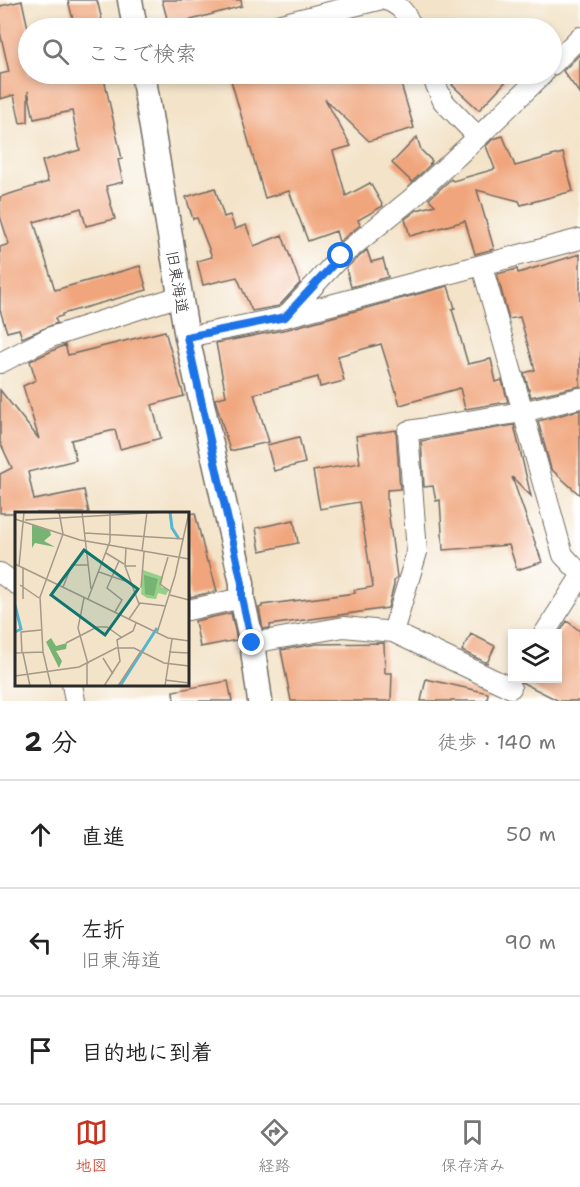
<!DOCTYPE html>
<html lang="ja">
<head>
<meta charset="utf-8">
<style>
	:root { --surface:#fff; --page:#f2f2f2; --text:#222; --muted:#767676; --line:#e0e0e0; --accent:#c8321e }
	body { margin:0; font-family:"Shantell Sans","Klee One",sans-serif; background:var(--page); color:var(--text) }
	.controls { position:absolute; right:18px; bottom:18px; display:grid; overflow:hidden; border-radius:0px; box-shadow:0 3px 9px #0003 }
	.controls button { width:54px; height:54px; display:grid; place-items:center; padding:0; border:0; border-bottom:2px solid var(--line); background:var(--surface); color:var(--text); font:30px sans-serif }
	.stop { position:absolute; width:18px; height:18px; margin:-14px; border:4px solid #1a73e8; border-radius:50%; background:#fff }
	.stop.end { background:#1a73e8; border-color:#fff; box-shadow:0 2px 6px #0008 }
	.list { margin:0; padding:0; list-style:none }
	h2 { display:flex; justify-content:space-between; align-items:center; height:78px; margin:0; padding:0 24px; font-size:26px }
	h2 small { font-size:20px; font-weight:400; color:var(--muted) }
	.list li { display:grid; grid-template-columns:39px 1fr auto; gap:18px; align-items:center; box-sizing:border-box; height:108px; padding:0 24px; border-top:2px solid var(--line) }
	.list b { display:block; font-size:22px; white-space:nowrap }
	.list p { margin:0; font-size:20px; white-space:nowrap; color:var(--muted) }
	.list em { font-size:20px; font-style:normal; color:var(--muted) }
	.icon { flex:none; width:33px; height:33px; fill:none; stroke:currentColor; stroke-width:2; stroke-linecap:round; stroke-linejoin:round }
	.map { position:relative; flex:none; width:580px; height:701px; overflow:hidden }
	.search { position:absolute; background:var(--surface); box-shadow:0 3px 9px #0003; left:18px; right:18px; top:18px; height:66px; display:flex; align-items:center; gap:15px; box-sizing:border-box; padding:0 21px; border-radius:33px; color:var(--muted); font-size:22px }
	.sheet { height:402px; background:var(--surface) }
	nav { display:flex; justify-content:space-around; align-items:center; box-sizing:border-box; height:84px; border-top:2px solid var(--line); background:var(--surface); font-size:16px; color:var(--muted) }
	nav a { display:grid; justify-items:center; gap:3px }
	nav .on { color:var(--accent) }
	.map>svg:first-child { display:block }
	.building { fill:#f0a57b }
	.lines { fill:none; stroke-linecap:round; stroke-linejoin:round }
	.minor-casing { stroke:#716b62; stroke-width:22 }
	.tertiary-casing { stroke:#716b62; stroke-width:27 }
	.minor { stroke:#fff; stroke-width:20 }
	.tertiary { stroke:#fff; stroke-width:24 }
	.route { stroke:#1a73e8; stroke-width:8 }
	.labels { text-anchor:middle; stroke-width:6; stroke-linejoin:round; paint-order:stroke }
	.street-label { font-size:16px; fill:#2b2b2b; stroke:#fff }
	.inset-river { fill:none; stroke:#53b6d1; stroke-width:3 }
	.inset-road { fill:none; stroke:#a39989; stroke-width:1.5 }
	.view { fill:#0f766e; fill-opacity:0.15; stroke:#0f766e; stroke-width:3 }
	.inset-edge { fill:none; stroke:#2b2b2b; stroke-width:3 }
</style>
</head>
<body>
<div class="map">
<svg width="580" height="701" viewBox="0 0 580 701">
	<rect width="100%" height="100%" fill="#fff"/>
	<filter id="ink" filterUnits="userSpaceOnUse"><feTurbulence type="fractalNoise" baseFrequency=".0167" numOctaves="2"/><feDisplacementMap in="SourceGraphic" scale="12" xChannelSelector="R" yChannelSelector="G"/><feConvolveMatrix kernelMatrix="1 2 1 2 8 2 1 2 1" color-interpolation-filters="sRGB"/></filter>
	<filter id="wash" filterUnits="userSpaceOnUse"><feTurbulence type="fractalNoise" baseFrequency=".008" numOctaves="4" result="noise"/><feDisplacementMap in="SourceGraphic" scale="24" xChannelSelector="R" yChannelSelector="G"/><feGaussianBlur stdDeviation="1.35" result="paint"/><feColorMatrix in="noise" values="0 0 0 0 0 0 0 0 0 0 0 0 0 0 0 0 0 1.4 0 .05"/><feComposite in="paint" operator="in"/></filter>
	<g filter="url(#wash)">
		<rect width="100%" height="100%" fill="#f3e3c8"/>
		<g id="blocks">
			<path class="building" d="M68,0H97L104,28H75Z
				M162,0H241L242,6L169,26Z
				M22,1L28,28V74H103L122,159L118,160L123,182L106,186L115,219L86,226L81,208L34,222L55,290L140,266L147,290L62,314V316L55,318L57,323L22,338L19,329L7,332L0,310V247L9,244L0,216V197L48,182L42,161L80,150L72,111L34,119L28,91V122L20,123L14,95L0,99V74L9,72L0,32V6Z
				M580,54V94L563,71Z
				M244,74H398L414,128L369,141L325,99L351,146L333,151L346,196L370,183L383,206L358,220L360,225L339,242L336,231L308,241L289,191L265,198L230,77Z
				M462,74H513L479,110L452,85Z
				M503,136L515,166L563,153L573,191L521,205L519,201L477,190L494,249L475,254L465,221L410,236L405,219L417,210L435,205L429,199L451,179L453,181L495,169L486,146L493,139Z
				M417,137L421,150L432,161L429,164L432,163L412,182L392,163Z
				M215,188L224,217L230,215L235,229L246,225L254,246L282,235L300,283L279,306L252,311L237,277L203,285L197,261L212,257L197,218L193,219L186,197Z
				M367,250L371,262L383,259L388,277L351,287L346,268Z
				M580,254V386L531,397L524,373L535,370L520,317L509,319L497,274L517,269L518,273Z
				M448,286L455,308L452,309L468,364L491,359L496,382L502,380L508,402L465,409L460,388L400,405L381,344L338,356L344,381L320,387L318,377L254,394L269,442L230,451L215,399L226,396L216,343L288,329Z
				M165,331L184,396L152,405L161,438L120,449L115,430L71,440L76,460L28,472L34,500L84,490L89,513H0V474L12,468L0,442V390L39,439L23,386L36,380L30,361L65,345L68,355Z
				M580,410V495L551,469L538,421Z
				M514,425L531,496L512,477L542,562L517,570L509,545L443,550L440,500L436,501L433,486L424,487L421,441Z
				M396,430L400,489L387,490V502L397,577L394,581V585L388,608L270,625V628L263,629L259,608L262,607V605L355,593L354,590L373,587L359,502L320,509L313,471L360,463L356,436Z
				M299,437L305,463L274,471L267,445Z
				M195,513L207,562H209L217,591L190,597L188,586V514Z
				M294,520L298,543L260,551L256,528Z
				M231,613L237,640L200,647L195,621Z
				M567,621L580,631V701H559L521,682L518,678H558V635Z
				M471,634L495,646L487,663L462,651Z
				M384,643L385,673H392L391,701H291L281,650L317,644Z
				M426,679L488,693L487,701H421Z
				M228,681L232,701H174L173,691Z"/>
		</g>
	</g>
	<g filter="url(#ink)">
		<use href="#blocks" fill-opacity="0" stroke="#716b62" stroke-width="1.5"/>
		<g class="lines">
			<g class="minor-casing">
				<path id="minor" d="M386,0C401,5 407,15 412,28
					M265,28L378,0
					M552,65L580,37
					M431,74L443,101L478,137
					M482,266L563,555L580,573
					M285,317L341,256L411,199L478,137L543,74
					M187,337L285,317L580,239
					M0,363L51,337L180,296
					M0,573L16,584
					M188,610L242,598
					M393,632L511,688
					M544,634L580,578
					M252,643L344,627L393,632L417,552L408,431L522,412L580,398
					M72,684L75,701"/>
			</g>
			<g class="tertiary-casing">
				<path id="tertiary" d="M130,0L135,28
					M143,74L187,337L242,583V598L252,643L260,701"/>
			</g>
			<use href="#minor" class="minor"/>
			<use href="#tertiary" class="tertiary"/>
		</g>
	</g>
	<g class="lines" filter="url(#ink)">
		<path class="route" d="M252,643L242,598V583L187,337L285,317L341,256"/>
	</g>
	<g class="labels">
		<g class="street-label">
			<text transform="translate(178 282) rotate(80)" y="6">旧東海道</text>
		</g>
	</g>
	<g transform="translate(15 512)">
		<rect width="174" height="174" fill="#f3e3c8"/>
		<path d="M128,58L148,65L146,75L154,77L151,83L143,81L141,87L132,86L126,82Z" fill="#94d186"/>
		<path d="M17,13L35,19L36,23L29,29L40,35L20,31L17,36ZM129,63L143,67L139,84L130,82ZM36,126L41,134L52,131L51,137L41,139L47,149L44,156L31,130Z" fill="#77b373"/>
		<path class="inset-river" d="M155,0L157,16L164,27M0,93L6,117L0,120M105,174L142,116"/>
		<path class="inset-road" d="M67,0L76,77M0,7L65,28L174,47M10,8L149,0M70,21L169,27M111,36L110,54H121M127,39L132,0M91,41L109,52M153,45L145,72L156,80M0,52L153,126L174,129M4,54L9,0M110,54L124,92M84,60L113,70M5,73L24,86M48,75L57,53H73M126,76L129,40M155,83L174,88M69,86L63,116L73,152M8,87V56M73,87L95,29V0M100,100L107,88L92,76L104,49M114,107L125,91L151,94M142,121L160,64L174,0M51,131L82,115H92L106,125M154,140L174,141M0,141L28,140M7,141L6,120L26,118M8,141L15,174M88,146L98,162M72,152V174M0,164L64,155L101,136H119L149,151L174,154M150,168L174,171M36,174L28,140L25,85L48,22L44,0M89,174L105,149L102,128L118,119L121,111M103,174L126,139M150,174L157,127"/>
		<path class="view" d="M69,38L123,77L90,123L36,83Z"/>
		<rect width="174" height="174" class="inset-edge"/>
	</g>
</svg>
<div class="controls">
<button><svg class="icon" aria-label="layers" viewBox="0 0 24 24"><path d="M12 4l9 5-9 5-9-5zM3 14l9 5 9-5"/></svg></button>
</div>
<div class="stop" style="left:341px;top:256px"></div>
<div class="stop end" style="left:252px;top:643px"></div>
<div class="search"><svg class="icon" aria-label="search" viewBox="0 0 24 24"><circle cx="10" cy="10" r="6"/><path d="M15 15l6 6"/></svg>ここで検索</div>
</div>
<section class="sheet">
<h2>2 分<small>徒歩 · 140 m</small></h2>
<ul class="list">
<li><svg class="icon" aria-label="ahead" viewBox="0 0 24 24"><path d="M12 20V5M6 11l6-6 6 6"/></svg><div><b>直進</b></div><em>50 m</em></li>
<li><svg class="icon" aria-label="left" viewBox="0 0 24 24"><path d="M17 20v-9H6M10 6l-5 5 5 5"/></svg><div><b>左折</b><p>旧東海道</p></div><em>90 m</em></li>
<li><svg class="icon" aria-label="arrive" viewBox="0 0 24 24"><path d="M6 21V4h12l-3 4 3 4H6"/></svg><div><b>目的地に到着</b></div></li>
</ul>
</section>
<nav>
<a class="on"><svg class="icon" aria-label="map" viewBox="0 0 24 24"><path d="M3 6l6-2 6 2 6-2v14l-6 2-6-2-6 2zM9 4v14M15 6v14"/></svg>地図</a>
<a><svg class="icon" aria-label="directions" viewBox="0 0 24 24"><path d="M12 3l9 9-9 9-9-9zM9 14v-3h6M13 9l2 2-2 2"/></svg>経路</a>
<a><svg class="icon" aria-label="saved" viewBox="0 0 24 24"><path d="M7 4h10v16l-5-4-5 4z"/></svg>保存済み</a>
</nav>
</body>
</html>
